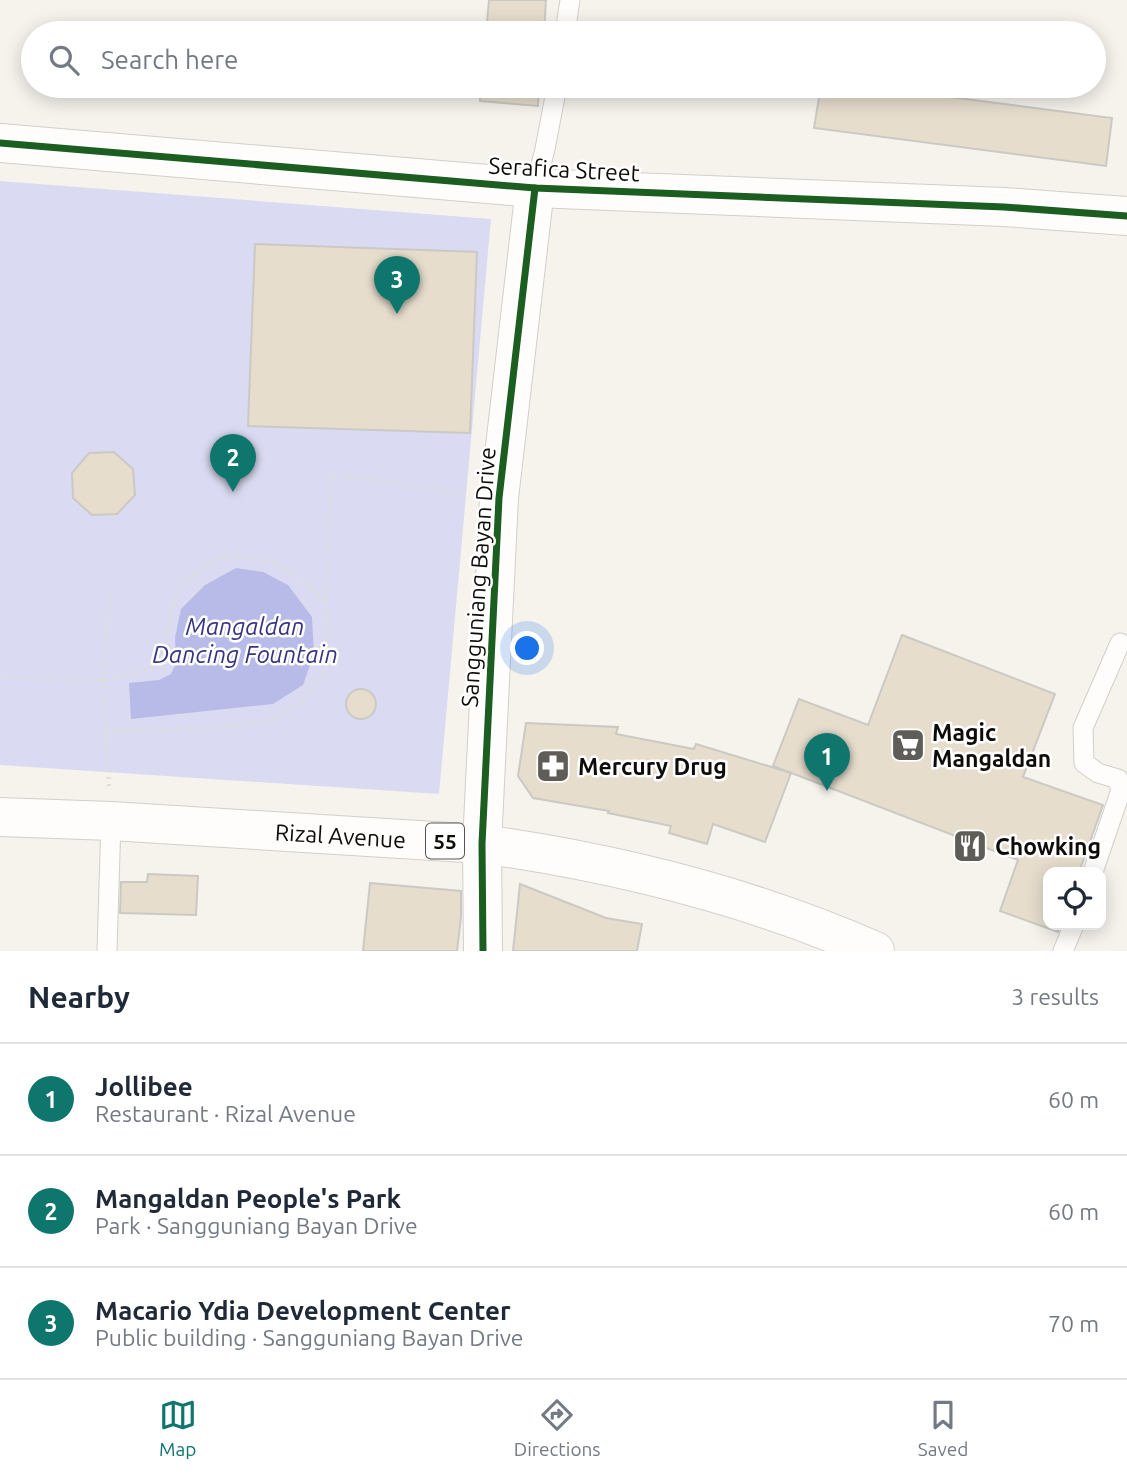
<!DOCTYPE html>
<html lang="en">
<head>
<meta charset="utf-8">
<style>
  :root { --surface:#fff; --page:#f2f2f3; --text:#1f2937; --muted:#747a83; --line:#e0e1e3; --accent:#0f766e }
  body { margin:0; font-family:Ubuntu,sans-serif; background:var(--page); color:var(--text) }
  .controls { position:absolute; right:21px; bottom:21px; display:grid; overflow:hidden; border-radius:14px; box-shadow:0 4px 18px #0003 }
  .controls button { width:63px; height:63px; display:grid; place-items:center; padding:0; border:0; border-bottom:2px solid var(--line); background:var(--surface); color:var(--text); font:35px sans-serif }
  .you { position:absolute; left:528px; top:649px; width:24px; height:24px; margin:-18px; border:5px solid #fff; border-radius:50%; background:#1a73e8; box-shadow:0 0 0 10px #1a73e833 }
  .badge { display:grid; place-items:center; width:46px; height:46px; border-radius:50%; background:var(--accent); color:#fff; font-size:23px; font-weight:700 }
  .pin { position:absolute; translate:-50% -58px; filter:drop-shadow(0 2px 4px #0008) }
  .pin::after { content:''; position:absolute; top:37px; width:24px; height:21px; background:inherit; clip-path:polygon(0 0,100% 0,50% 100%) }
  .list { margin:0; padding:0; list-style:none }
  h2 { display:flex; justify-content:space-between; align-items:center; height:91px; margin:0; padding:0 28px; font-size:30px }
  h2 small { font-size:23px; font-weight:400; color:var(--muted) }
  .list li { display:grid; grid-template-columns:46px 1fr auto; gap:21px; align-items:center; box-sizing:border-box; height:112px; padding:0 28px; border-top:2px solid var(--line) }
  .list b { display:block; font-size:26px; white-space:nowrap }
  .list p { margin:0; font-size:23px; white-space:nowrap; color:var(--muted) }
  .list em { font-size:23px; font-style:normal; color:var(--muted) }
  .icon { flex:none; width:38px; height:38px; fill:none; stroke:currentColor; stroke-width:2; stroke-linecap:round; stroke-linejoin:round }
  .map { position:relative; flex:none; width:1127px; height:951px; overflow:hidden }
  .search { position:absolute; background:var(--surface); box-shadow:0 4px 18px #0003; left:21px; right:21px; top:21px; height:77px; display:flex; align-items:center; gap:18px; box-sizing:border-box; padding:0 24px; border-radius:38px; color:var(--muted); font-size:26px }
  .sheet { height:427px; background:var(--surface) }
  nav { display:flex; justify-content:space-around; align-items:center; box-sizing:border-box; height:98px; border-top:2px solid var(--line); background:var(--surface); font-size:19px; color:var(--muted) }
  nav a { display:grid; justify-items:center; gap:4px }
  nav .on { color:var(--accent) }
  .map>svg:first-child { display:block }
  .green { fill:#dadbf2 }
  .water { fill:#b8bbe8 }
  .building { fill:#e6ddcd; stroke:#cbc9c4; stroke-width:2 }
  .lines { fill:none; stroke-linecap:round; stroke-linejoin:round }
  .service-casing { stroke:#d2cfca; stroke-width:21 }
  .minor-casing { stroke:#d2cfca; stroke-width:40 }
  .trunk-casing { stroke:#d2cfca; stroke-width:40 }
  .path { stroke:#dededc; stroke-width:4.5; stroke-dasharray:2 5; stroke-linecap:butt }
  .service { stroke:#fefdfc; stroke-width:19 }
  .minor { stroke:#fefdfc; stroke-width:38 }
  .trunk { stroke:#fefdfc; stroke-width:38 }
  .cycleway-casing { stroke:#fff; stroke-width:11 }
  .cycleway { stroke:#1b5e20; stroke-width:7 }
  .labels { text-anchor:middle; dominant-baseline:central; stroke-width:5; stroke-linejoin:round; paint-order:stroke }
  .shield { fill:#fff; stroke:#565552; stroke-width:2 }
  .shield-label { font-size:21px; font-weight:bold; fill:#0e0c08 }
  .street-label { font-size:23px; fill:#0e0c08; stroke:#fff }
  .poi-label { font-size:23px; font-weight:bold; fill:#0e0c08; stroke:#fff; text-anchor:start }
  .water-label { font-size:24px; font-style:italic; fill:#383583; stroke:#fff }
</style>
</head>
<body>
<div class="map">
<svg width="1127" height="951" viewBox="0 0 1127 951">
  <rect width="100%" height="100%" fill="#f6f3ed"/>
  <!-- green -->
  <polygon class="green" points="0,181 491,219 439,794 0,765"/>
  <!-- water -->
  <polygon class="water" points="236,568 263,572 288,585 312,617 314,654 303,685 273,704 131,719 129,683 159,680 171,674 176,663 175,637 181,609 205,585"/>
  <!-- building -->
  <g class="building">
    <polygon points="489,0 546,0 544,33 486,33"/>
    <polygon points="481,86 539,86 538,106 480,101"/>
    <polygon points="821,86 865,86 1112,118 1106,166 814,128"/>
    <polygon points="255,244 477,252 470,433 248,426"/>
    <polygon points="114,452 133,469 135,495 117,514 92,515 73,498 72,473 89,453"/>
    <polygon points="902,635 1055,694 1023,777 1103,805 1079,872 1048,872 1048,925 1060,925 1058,932 1000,911 1018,860 773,766 799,699 868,725"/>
    <circle cx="361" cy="704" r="15"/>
    <polygon points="526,723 618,727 616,734 694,749 696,744 791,773 765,842 713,824 707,844 669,833 671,826 608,813 609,811 533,798 518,776"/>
    <polygon points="148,874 198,876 196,915 120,913 121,882 147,882"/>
    <polygon points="370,883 461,891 461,917 457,951 363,951"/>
    <polygon points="520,884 606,918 642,924 637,951 513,951"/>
  </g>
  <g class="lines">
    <!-- service casing -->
    <g class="service-casing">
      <g id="service">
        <polyline points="565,33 570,0"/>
        <polyline points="535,188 545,149 557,86"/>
        <polyline points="1093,872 1121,790 1118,779 1098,773 1084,763 1083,728 1120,643"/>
        <polyline points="107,951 111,821"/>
        <polyline points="1063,951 1074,925"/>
      </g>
    </g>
    <!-- minor casing -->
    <g class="minor-casing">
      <g id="minor">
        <polyline points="0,143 535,188 1004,207 1127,216"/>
        <polyline points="483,951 482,844 499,498 535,188"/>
      </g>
    </g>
    <!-- trunk casing -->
    <g class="trunk-casing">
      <g id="trunk">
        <path id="s1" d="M 0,817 L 111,821 L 482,844 C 617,863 750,896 875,951"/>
      </g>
    </g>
    <!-- path -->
    <g class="path">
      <polyline points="0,676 103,680 145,671 157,661 168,630 176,594 188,578 221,556 251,557 272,564 296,574 326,602"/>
      <polyline points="106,731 212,729 277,719 304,700 324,673 328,643 326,602 331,474 461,493"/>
      <polyline points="109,786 103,680 110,595"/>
    </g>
    <!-- service -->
    <use href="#service" class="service"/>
    <!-- minor -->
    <use href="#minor" class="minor"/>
    <!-- trunk -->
    <use href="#trunk" class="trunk"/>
    <!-- cycleway casing -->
    <g class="cycleway-casing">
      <g id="cycleway">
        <polyline points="0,143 535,188 1004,207 1127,216"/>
        <polyline points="483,951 482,844 499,498 535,188"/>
      </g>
    </g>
    <!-- cycleway -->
    <use href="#cycleway" class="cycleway"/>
  </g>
  <!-- icons -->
  <defs>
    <g id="supermarket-square" transform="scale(1.75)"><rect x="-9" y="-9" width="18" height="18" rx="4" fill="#5f5d58" stroke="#fff"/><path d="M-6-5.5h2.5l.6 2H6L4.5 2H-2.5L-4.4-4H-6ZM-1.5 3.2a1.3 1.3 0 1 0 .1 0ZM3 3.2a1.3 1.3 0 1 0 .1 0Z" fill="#fff"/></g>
    <g id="pharmacy-square" transform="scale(1.75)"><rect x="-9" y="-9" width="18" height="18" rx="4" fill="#5f5d58" stroke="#fff"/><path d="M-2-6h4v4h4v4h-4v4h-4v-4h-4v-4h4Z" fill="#fff"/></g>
    <g id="restaurant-square" transform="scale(1.75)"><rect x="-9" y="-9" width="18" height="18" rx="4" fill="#5f5d58" stroke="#fff"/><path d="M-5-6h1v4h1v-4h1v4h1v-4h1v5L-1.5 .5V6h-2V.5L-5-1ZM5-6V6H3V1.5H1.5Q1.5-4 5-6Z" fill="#fff"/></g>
  </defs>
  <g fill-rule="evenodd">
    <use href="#supermarket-square" x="908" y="745"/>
    <use href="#pharmacy-square" x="553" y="766"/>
    <use href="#restaurant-square" x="970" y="846"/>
  </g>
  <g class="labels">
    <!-- shield labels -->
    <rect class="shield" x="426" y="823.5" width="38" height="35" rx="5"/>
    <g class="shield-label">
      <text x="445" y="841">55</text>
    </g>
    <!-- street labels -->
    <g class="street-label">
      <text transform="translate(564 169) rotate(3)">Serafica Street</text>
      <text transform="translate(478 577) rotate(-86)">Sangguniang Bayan Drive</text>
      <text stroke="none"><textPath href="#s1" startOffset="341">Rizal Avenue</textPath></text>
    </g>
    <!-- poi labels -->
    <g class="poi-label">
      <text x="932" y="732">Magic<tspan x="932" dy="26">Mangaldan</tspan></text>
      <text x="578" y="766">Mercury Drug</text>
      <text x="995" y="846">Chowking</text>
    </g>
    <!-- water labels -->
    <g class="water-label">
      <text x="245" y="626">Mangaldan<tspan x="245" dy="28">Dancing Fountain</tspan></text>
    </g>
  </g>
</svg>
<div class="controls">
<button><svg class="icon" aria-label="locate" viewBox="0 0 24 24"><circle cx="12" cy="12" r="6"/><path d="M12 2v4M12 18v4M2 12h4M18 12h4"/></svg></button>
</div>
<div class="you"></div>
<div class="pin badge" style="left:827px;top:791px">1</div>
<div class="pin badge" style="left:233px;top:492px">2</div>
<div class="pin badge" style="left:397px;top:314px">3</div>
<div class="search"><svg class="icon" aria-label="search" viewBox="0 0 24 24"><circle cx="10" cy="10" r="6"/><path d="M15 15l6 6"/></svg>Search here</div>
</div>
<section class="sheet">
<h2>Nearby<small>3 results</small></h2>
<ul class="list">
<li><span class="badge">1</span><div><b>Jollibee</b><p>Restaurant · Rizal Avenue</p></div><em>60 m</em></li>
<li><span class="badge">2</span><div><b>Mangaldan People's Park</b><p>Park · Sangguniang Bayan Drive</p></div><em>60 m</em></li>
<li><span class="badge">3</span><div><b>Macario Ydia Development Center</b><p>Public building · Sangguniang Bayan Drive</p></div><em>70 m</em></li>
</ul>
</section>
<nav>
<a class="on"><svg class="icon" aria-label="map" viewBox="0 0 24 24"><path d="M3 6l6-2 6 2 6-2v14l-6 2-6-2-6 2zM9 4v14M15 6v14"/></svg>Map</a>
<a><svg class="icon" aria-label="directions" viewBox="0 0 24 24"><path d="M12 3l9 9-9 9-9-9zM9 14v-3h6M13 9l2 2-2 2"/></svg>Directions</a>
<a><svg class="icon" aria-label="saved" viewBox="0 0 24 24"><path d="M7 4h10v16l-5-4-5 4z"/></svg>Saved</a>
</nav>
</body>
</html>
